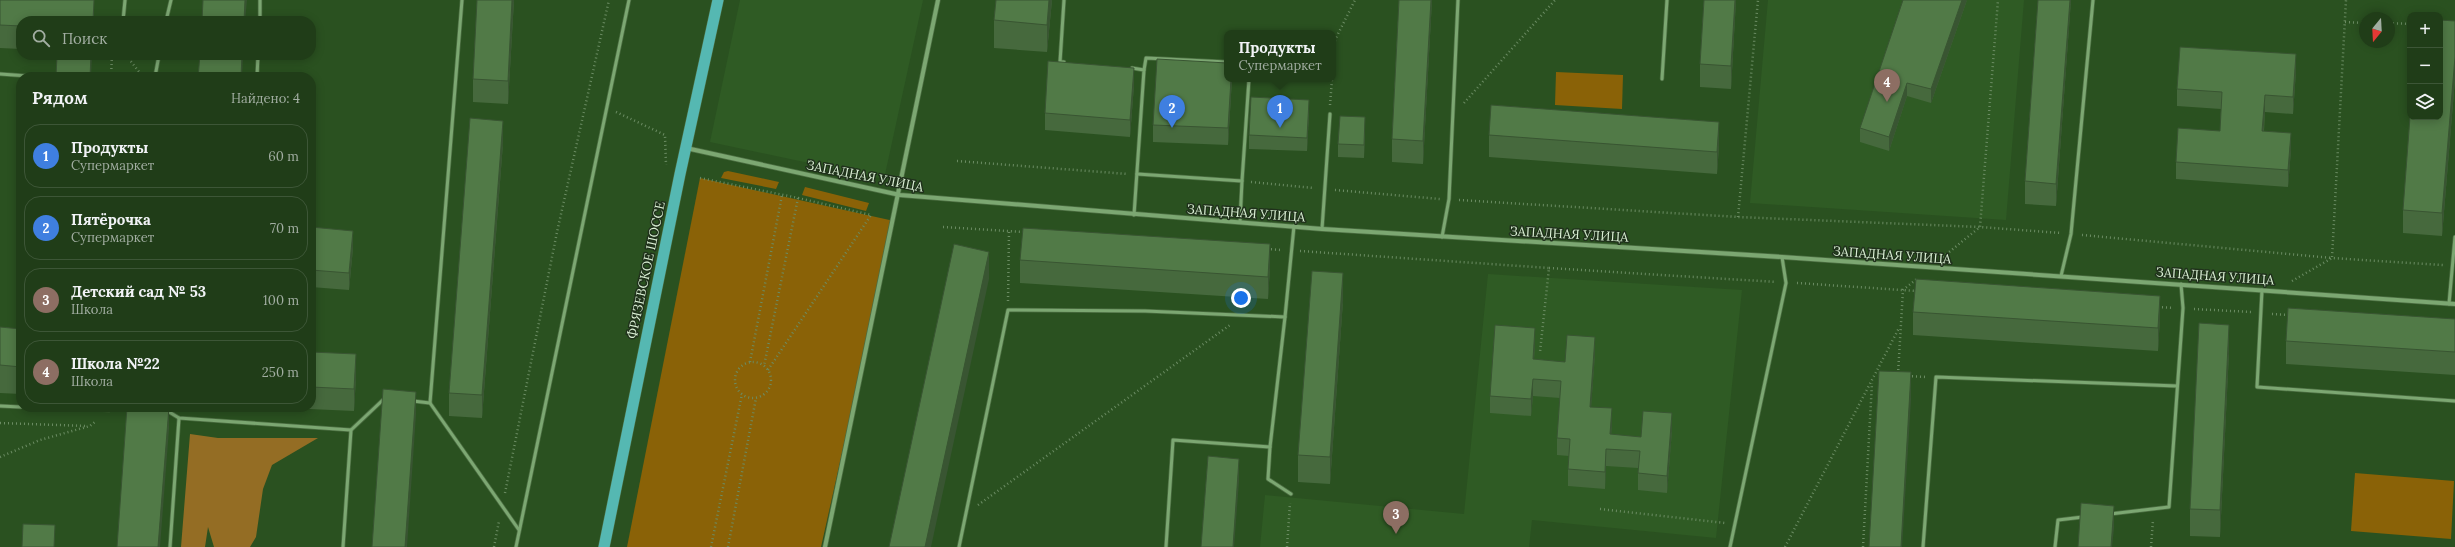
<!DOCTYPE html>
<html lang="ru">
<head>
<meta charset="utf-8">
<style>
  :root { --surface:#203d18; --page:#284421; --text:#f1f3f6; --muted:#a2aea2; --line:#3d5637; --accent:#90b9f0 }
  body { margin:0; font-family:Lora,serif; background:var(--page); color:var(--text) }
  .controls { position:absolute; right:12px; top:12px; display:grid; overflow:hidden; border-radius:8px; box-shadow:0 2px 10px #0003 }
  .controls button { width:36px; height:36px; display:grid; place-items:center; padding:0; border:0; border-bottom:1px solid var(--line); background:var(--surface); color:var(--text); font:20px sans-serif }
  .compass { position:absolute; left:2359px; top:12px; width:36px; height:36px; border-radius:50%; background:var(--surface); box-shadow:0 2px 10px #0003; rotate:198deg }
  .you { position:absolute; left:1241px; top:298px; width:14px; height:14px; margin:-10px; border:3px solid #fff; border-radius:50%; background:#1a73e8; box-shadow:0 0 0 6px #1a73e833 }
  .badge { display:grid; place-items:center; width:26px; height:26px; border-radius:50%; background:var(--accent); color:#fff; font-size:13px; font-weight:700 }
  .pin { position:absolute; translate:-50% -33px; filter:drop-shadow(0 1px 2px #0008) }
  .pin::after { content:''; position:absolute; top:21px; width:14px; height:12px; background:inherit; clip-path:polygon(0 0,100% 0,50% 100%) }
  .popup { position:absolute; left:1224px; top:30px; width:112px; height:52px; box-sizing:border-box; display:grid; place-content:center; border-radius:8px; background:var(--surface); filter:drop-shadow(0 1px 3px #0005); font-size:13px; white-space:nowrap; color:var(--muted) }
  .popup b { font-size:15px; color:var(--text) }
  .popup::after { content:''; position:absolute; left:50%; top:100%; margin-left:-8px; border:8px solid transparent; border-top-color:var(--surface) }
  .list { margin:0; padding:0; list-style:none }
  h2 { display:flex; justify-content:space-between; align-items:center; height:52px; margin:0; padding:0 16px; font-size:17px }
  h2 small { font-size:13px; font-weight:400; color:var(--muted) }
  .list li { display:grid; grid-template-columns:26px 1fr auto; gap:12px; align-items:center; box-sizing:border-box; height:64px; margin:0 8px 8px; padding:0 8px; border:1px solid var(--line); border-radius:16px }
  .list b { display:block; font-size:15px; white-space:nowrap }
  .list p { margin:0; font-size:13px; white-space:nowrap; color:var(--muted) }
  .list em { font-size:13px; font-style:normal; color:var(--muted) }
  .icon { flex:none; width:22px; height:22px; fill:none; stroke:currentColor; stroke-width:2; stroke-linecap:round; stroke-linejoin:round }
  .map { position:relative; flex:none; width:2455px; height:547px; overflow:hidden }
  .search { position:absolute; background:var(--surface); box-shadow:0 2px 10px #0003; left:16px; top:16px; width:300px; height:44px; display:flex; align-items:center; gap:10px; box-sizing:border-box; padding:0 14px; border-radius:16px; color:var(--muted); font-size:15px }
  .panel { position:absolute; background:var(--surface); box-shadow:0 2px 10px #0003; left:16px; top:72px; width:300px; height:340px; border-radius:16px }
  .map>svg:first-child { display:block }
  .built { fill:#2f5b24 }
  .green { fill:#8a6207 }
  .forest { fill:#946d24 }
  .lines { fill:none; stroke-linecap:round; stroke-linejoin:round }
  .service-casing { stroke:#4c6e42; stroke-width:4.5 }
  .minor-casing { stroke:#4c6e42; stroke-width:5.5 }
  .trunk-casing { stroke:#4c6e42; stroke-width:12 }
  .path { stroke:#6b8c63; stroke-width:2.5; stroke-dasharray:1 3; stroke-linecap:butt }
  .service { stroke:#7ca772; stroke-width:3 }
  .minor { stroke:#7ca772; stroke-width:4 }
  .trunk { stroke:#55b8b2; stroke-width:11 }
  .wall { fill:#46693d }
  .shaded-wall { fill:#395532 }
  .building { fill:#517a47; stroke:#395532 }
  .labels { text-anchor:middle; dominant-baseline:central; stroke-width:3; stroke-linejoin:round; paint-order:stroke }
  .street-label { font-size:13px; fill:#daf0d4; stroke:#20311c }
</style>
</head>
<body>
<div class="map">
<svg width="2455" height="547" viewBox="0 0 2455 547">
  <rect width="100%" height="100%" fill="#2a5120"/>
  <!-- built -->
  <g class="built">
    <polygon points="740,0 923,0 884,179 710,142"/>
    <polygon points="1768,0 2024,0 2006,220 1750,203"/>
    <polygon points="1488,274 1742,290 1716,538 1532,520 1529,547 1260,547 1265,495 1464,514"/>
  </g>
  <!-- green -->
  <g class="green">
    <polygon points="1556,72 1623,75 1622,109 1555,105"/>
    <polygon points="728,171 779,182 776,189 721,178 724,172"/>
    <polygon points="700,178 894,221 821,547 627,547"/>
    <polygon points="805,187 869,203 866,211 802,195"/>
    <polygon points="2355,473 2454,481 2451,539 2351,531"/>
  </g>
  <!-- forest -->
  <polygon class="forest" points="190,434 218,438 318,438 272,465 263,489 256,537 250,547 214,547 208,527 205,547 181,547"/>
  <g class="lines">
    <!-- service casing -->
    <g class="service-casing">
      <g id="service">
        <polyline points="1064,0 1060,62 1064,62"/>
        <polyline points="123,21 125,0"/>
        <polyline points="166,21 171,0"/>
        <polyline points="260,21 260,0"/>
        <polyline points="1132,68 1144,70 1134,215"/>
        <polyline points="1144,70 1146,58 1227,62"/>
        <polyline points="0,74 42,77"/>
        <polyline points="155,77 159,55"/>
        <polyline points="257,77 258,55"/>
        <polyline points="1662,79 1667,0"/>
        <polyline points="1137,174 1242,181 1240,222"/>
        <polyline points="1242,181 1249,79"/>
        <polyline points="1322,229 1330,114"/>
        <polyline points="1442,237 1449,199 1458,0"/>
        <polyline points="2061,276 2071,234 2093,0"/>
        <polyline points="2262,290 2257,387 2455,401"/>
        <polyline points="2449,304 2455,237"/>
        <polyline points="413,401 430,403 519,530"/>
        <polyline points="430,403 462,0"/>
        <polyline points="0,406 21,407"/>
        <polyline points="31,407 109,410 114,407"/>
        <polyline points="161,407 179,418 351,430"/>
        <polyline points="1270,447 1268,479 1291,494"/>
        <polyline points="2110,514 2169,507 2183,308 2181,284"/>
        <polyline points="170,547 179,418"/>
        <polyline points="343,547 351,430 385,398"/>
        <polyline points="516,547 629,0"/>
        <polyline points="959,547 1008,310 1145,311 1285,317 1294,226"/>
        <polyline points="1166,547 1173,440 1270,447 1285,317"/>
        <polyline points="1730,547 1786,283 1782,257"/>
        <polyline points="1923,547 1936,377 2177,386"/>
        <polyline points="2055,547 2058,520 2083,517"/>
      </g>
    </g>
    <!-- minor casing -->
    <g class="minor-casing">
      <g id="minor">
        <polyline points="686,148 900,195 1322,229 1782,257 2455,304"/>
        <polyline points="825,547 938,0"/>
      </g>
    </g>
    <!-- trunk casing -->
    <g class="trunk-casing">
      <polyline id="trunk" points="604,547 680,174 718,0"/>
    </g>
    <!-- path -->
    <g class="path">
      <polyline points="2345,22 2365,23"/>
      <polyline points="2389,23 2410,24"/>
      <polyline points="126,55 143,77"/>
      <polyline points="1333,65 1335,40 1355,0"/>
      <polyline points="111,77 112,55"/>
      <polyline points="1464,103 1555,0"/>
      <polyline points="1330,105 1332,79"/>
      <polyline points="616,112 665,135 666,165"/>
      <polyline points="957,161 1128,174"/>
      <polyline points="700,178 798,198 764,366"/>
      <polyline points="1251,182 1314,188"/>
      <polyline points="1335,190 1440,199"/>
      <polyline points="1459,200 1738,217 1980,227 2061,233"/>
      <polyline points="1738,217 1758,0"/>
      <polyline points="943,227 1024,232"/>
      <polyline points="2082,235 2332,258 2346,0"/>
      <polyline points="1267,249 1281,250"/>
      <polyline points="1300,251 1549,268 1540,352"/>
      <polyline points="1943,257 1980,227 1998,0"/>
      <polyline points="1549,268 1776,282"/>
      <polyline points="2292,281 2332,258 2443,265"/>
      <polyline points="1797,283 1917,291"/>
      <polyline points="1008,301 1009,231"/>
      <polyline points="2158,307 2173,308"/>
      <polyline points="2194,309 2251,312"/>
      <polyline points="2272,314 2290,315"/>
      <polyline points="750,362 782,195"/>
      <circle cx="753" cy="380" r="18"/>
      <polyline points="768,370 871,215 798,198"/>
      <polyline points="1898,374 1903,290 1918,278"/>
      <polyline points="1908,376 1927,377"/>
      <polyline points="0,423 87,426"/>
      <polyline points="0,457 40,440 90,426 96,421"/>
      <polyline points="505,493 557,232 609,0"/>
      <polyline points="978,505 1230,325"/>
      <polyline points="1600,509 1725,523"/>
      <polyline points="494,547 499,521"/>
      <polyline points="711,547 742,394"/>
      <polyline points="728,547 756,398"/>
      <polyline points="1287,547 1290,503"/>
      <polyline points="1785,547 1899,328"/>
      <polyline points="1863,547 1872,383"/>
      <polyline points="2151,547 2153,520"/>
    </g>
    <!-- service -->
    <use href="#service" class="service"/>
    <!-- minor -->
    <use href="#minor" class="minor"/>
    <!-- trunk -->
    <use href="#trunk" class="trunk"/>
  </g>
  <!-- wall -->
  <g class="wall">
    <polygon points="0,0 94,0 94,21 21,21 21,49 0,48"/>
    <polygon points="514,0 508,104 473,102 473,79"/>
    <polygon points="996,0 1052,0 1047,52 994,48 994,20"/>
    <polygon points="1399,0 1432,0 1423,164 1392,162 1392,139"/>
    <polygon points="1704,0 1736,0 1731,89 1700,87 1700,64"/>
    <polygon points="1967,0 1931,103 1907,96 1889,151 1860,142 1860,128"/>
    <polygon points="2038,0 2071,0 2056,206 2025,204 2025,181"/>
    <polygon points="2455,21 2455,79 2442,236 2403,233 2403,210"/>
    <polygon points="2296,71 2293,114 2265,112 2264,131 2291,150 2288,187 2176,179 2176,162 2220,131 2221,109 2177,106 2177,89"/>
    <polygon points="1232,79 1228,145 1153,142 1153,125"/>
    <polygon points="1134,85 1130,137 1045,130 1045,113"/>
    <polygon points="1309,113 1307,151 1249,149 1249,135"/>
    <polygon points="1365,131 1364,158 1338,157 1338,144"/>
    <polygon points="1489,135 1719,145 1717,174 1489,157"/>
    <polygon points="503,143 482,418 449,416 449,393"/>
    <polygon points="311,227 353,248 349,290 311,287"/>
    <polygon points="1020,260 1270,267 1268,299 1020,283"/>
    <polygon points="1343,301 1330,484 1298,482 1298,455"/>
    <polygon points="1913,312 2160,318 2158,351 1913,335"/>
    <polygon points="2455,319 2455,375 2286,364 2286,341"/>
    <polygon points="0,327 21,329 21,394 0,393"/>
    <polygon points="1535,345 1534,359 1565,362 1595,354 1591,407 1612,425 1611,435 1641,437 1672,430 1667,493 1638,490 1638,468 1606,466 1605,489 1568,486 1568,469 1569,456 1557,455 1557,438 1560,398 1533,396 1531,416 1490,413 1490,396"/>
    <polygon points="311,352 356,377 354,411 265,407 311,407"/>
    <polygon points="2229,352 2220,537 2190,536 2190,509"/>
  </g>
  <!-- shaded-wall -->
  <g class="shaded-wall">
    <polygon points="94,0 94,21 93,21"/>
    <polygon points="245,0 247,0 245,21 244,21"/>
    <polygon points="512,0 514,0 508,104 508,81"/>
    <polygon points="1049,0 1052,0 1047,52 1047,25"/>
    <polygon points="1431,0 1432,0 1423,164 1423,141"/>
    <polygon points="1735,0 1736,0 1731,89 1731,66"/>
    <polygon points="1962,0 1967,0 1931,103 1931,89"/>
    <polygon points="2070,0 2071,0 2056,206 2056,184"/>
    <polygon points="2296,54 2296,71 2293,114 2293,97"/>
    <polygon points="91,55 92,55 91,77 90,77"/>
    <polygon points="242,55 243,55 242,77 241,77"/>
    <polygon points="2455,57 2455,79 2442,236 2442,213"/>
    <polygon points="1134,68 1134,85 1130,137 1130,120"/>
    <polygon points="1231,79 1232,79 1228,145 1228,128"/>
    <polygon points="1907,83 1907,96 1889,151 1889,137"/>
    <polygon points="2265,95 2265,112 2262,148 2262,131"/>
    <polygon points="1309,100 1309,113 1307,151 1307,138"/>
    <polygon points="1365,117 1365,131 1364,158 1364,145"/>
    <polygon points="503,121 503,143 482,418 482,395"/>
    <polygon points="1719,122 1719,145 1717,174 1717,152"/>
    <polygon points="2291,133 2291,150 2288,187 2288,170"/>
    <polygon points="353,231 353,248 349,290 349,273"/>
    <polygon points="1270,244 1270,267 1268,299 1268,277"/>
    <polygon points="989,252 989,279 931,547 925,547"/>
    <polygon points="1343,273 1343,301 1330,484 1330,457"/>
    <polygon points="2160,296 2160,318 2158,351 2158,328"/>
    <polygon points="2229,325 2229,352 2220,537 2220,510"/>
    <polygon points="1535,328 1535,345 1533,376 1533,359"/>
    <polygon points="1595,337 1595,354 1590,424 1590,407"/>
    <polygon points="356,354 356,377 354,411 354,389"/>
    <polygon points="1911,372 1911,400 1902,547 1901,547"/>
    <polygon points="1533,379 1533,396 1531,416 1531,399"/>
    <polygon points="416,392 416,414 407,547 405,547"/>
    <polygon points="169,407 169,429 160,547 158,547"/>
    <polygon points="1612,408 1612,425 1610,452 1610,434"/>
    <polygon points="1672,413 1672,430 1667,493 1667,476"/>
    <polygon points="1606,449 1606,466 1605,489 1605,472"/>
    <polygon points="1239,459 1239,481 1234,547 1233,547"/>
    <polygon points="2114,506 2114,528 2112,547 2111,547"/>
  </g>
  <!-- building -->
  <g class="building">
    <polygon points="0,0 94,0 93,21 21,21 21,26 0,25"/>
    <polygon points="203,0 245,0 244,21 202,21"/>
    <polygon points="477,0 512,0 508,81 473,79"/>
    <polygon points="996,0 1049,0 1047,25 994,20"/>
    <polygon points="1399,0 1431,0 1423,141 1392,139"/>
    <polygon points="1704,0 1735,0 1731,66 1700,64"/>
    <polygon points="1903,0 1962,0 1931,89 1907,83 1889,137 1860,128"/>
    <polygon points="2038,0 2070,0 2056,184 2025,181"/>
    <polygon points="2440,20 2455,21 2455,57 2442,213 2403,210 2410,117 2440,117"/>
    <polygon points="2180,47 2296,54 2293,97 2265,95 2262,131 2291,133 2288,170 2176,162 2178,128 2220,131 2222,92 2177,89"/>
    <polygon points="57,55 91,55 90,77 56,77"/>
    <polygon points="200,55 242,55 241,77 198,77"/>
    <polygon points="1157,59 1227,63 1227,79 1231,79 1228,128 1153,125"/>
    <polygon points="1048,61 1134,68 1130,120 1045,113"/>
    <polygon points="1251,97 1309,100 1307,138 1249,135"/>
    <polygon points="1491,105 1719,122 1717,152 1489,135"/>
    <polygon points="1340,116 1365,117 1364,145 1338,144"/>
    <polygon points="470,118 503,121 482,395 449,393"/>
    <polygon points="311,227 353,231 349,273 311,270"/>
    <polygon points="1023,228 1270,244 1268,277 1020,260"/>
    <polygon points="954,244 989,252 925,547 889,547"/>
    <polygon points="1312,271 1343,273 1330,457 1298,455"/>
    <polygon points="1916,279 2160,296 2158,328 1913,312"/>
    <polygon points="2288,308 2455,319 2455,352 2286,341"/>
    <polygon points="2199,323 2229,325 2220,510 2190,509"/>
    <polygon points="1495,325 1535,328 1533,359 1565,362 1567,335 1595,337 1590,407 1612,408 1610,434 1641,437 1643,411 1672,413 1667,476 1638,473 1640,451 1606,449 1605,472 1568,469 1570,439 1557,438 1561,381 1533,379 1531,399 1490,396"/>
    <polygon points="0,327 21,329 21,367 0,365"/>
    <polygon points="311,352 356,354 354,389 311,387"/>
    <polygon points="1879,371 1911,372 1901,547 1869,547"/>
    <polygon points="383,389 416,392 405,547 372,547"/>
    <polygon points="127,407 169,407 158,547 117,547"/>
    <polygon points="1208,456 1239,459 1233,547 1201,547"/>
    <polygon points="2081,503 2114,506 2111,547 2078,547"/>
    <polygon points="23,524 55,525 54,547 22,547"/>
  </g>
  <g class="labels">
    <!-- street labels -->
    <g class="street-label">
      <text transform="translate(865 176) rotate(11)">ЗАПАДНАЯ УЛИЦА</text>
      <text transform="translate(1246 213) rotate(4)">ЗАПАДНАЯ УЛИЦА</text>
      <text transform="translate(1569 234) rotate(3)">ЗАПАДНАЯ УЛИЦА</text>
      <text transform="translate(1892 255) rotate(4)">ЗАПАДНАЯ УЛИЦА</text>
      <text transform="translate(646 270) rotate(-78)">ФРЯЗЕВСКОЕ ШОССЕ</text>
      <text transform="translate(2215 276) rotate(4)">ЗАПАДНАЯ УЛИЦА</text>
    </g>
  </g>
</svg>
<div class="controls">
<button>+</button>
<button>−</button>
<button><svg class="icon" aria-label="layers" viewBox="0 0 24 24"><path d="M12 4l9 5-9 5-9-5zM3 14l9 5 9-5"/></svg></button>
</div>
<svg class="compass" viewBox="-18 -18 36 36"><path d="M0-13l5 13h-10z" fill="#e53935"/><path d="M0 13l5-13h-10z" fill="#a2aea2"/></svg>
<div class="you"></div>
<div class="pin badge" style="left:1280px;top:128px;background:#3f7fe0">1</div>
<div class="popup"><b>Продукты</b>Супермаркет</div>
<div class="pin badge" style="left:1172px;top:128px;background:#3f7fe0">2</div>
<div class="pin badge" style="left:1396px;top:534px;background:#8d6e63">3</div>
<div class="pin badge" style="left:1887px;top:102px;background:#8d6e63">4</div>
<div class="search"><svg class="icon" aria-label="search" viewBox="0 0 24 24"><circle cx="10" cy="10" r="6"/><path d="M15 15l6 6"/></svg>Поиск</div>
<section class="panel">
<h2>Рядом<small>Найдено: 4</small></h2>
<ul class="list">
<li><span class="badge" style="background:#3f7fe0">1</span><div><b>Продукты</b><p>Супермаркет</p></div><em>60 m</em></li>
<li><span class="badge" style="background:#3f7fe0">2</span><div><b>Пятёрочка</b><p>Супермаркет</p></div><em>70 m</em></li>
<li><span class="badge" style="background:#8d6e63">3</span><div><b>Детский сад № 53</b><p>Школа</p></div><em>100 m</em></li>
<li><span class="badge" style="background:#8d6e63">4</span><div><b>Школа №22</b><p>Школа</p></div><em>250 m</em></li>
</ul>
</section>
</div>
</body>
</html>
